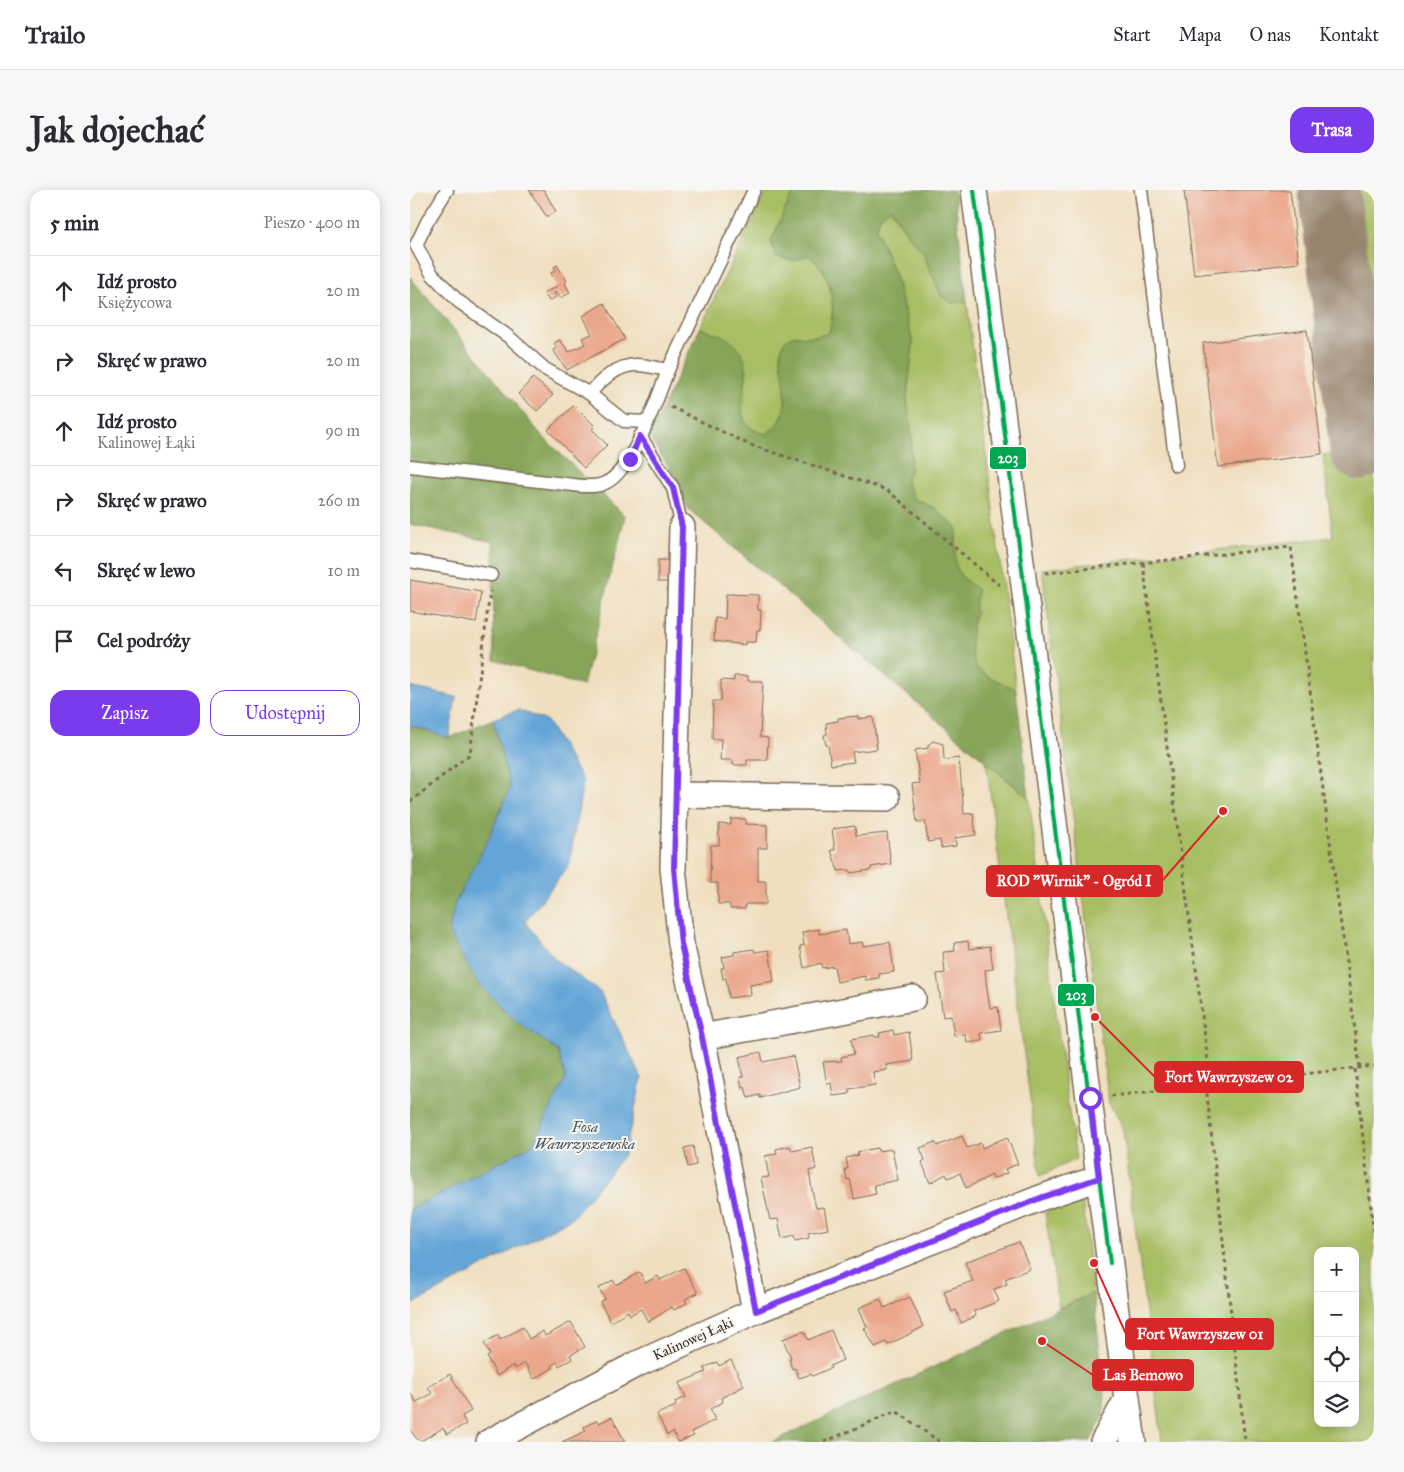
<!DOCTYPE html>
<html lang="pl">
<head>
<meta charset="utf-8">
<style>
  :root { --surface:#fff; --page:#f7f7f7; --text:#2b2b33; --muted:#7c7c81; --line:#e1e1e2; --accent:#7c3aed }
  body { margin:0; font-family:"IM FELL Great Primer",serif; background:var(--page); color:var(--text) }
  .controls { position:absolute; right:15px; bottom:15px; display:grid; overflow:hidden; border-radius:10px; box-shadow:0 2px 12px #0003 }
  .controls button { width:45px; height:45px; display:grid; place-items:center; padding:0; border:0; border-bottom:1px solid var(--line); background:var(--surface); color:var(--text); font:25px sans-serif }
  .stop { position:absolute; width:15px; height:15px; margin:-11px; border:4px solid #7c3aed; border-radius:50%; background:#fff }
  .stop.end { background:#7c3aed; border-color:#fff; box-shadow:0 1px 5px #0008 }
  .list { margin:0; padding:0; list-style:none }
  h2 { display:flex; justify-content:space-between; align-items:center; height:65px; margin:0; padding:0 20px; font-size:21px }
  h2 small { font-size:16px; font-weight:400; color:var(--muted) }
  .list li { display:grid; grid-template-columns:32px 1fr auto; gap:15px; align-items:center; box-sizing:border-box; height:70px; padding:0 20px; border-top:1px solid var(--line) }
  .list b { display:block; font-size:19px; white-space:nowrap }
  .list p { margin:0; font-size:16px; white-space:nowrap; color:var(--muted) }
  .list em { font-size:16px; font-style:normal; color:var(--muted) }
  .actions { display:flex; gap:10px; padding:15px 20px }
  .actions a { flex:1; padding:11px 0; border:1px solid var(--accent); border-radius:15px; text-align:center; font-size:18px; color:var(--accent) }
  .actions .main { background:var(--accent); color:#fff }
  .icon { flex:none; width:28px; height:28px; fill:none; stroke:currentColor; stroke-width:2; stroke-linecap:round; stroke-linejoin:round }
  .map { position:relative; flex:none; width:964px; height:1252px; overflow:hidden; border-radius:15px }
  header { display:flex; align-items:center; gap:30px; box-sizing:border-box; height:70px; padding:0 25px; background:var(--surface); border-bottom:1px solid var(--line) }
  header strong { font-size:24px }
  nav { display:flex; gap:28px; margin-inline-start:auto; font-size:18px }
  .intro { display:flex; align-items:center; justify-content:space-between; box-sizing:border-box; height:120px; padding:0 30px }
  h1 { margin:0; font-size:35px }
  .button { padding:12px 22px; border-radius:15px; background:var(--accent); color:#fff; font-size:18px; font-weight:700 }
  main { display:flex; gap:30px; padding:0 30px }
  aside { flex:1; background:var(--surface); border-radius:15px; box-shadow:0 2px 12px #0003 }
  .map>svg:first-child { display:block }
  .green { fill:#a8be63; stroke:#727440; fill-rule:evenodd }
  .forest { fill:#86a559; stroke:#60683c }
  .water { fill:#64a5d7; stroke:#50687a }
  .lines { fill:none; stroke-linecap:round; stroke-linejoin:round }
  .taxiway { stroke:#96846e; stroke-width:61 }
  .building { fill:#eba78b }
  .service-casing { stroke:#7a6956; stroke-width:15 }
  .minor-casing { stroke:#7a6956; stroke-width:28 }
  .path { stroke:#7a6956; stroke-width:3; stroke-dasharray:4 4; stroke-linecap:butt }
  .service { stroke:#fff; stroke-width:12 }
  .minor { stroke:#fff; stroke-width:25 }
  .bus-1-casing { stroke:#f6f6f2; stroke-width:8 }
  .bus-1 { stroke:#00a651; stroke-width:4 }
  .route { stroke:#7c3aed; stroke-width:6 }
  .labels { text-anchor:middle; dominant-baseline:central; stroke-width:4; stroke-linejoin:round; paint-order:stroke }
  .street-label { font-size:14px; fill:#3b2a1e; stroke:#f6f6f2 }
  .water-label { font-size:15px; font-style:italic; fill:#49555f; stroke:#f6f6f2 }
  .leader { fill:none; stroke:#d62828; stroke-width:2 }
  .callout-dot { fill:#d62828; stroke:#f6f6f2; stroke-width:2 }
  .callout { fill:#d62828; stroke:#d62828; stroke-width:2 }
  .callout-label { font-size:15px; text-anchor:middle; font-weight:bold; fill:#fff }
  .line-badge { stroke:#f6f6f2; stroke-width:2 }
  .badge-label { font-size:14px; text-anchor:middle; font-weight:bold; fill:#fff }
</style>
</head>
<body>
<header>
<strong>Trailo</strong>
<nav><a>Start</a><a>Mapa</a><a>O nas</a><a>Kontakt</a></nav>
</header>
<div class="intro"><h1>Jak dojechać</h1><a class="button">Trasa</a></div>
<main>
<aside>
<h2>5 min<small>Pieszo · 400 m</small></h2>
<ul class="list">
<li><svg class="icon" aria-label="ahead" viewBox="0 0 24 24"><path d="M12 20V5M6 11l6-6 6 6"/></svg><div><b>Idź prosto</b><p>Księżycowa</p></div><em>20 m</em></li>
<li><svg class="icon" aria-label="right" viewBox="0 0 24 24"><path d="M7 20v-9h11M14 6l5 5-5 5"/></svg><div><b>Skręć w prawo</b></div><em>20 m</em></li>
<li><svg class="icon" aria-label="ahead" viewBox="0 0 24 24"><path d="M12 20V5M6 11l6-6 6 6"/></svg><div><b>Idź prosto</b><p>Kalinowej Łąki</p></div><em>90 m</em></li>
<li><svg class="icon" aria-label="right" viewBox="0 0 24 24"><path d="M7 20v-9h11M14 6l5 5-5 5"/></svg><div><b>Skręć w prawo</b></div><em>260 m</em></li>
<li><svg class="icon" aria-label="left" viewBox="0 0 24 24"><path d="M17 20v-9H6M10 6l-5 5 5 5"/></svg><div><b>Skręć w lewo</b></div><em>10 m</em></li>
<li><svg class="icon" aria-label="arrive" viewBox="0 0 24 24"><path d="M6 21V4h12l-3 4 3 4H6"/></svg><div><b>Cel podróży</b></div></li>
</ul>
<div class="actions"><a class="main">Zapisz</a><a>Udostępnij</a></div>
</aside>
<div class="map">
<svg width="964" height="1252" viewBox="0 0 964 1252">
  <rect width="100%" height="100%" fill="#f6f6f2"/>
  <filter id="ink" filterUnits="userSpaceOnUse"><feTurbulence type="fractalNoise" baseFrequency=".02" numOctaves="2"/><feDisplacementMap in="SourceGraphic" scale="10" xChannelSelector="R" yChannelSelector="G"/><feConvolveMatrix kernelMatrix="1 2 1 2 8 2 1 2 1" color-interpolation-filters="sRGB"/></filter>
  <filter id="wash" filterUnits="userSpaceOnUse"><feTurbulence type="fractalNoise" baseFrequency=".0096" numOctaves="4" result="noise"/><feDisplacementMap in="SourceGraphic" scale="20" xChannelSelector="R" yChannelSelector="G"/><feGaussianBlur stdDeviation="1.12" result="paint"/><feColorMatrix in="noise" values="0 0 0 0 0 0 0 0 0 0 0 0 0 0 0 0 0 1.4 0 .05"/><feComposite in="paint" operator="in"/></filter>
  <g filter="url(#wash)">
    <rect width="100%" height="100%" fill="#f0dfbf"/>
    <!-- green -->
    <g class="green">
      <path d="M 357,0 L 387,0 L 379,10 L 361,52 L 383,71 L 398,65 C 402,70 409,74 412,79 C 423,96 425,126 418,144 L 398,147 L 384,146 L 370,162 C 374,190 385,227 356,244 C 320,236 334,207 337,179 L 290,138 Z"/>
      <polygon points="949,0 964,0 964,116"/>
      <path d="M 480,18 L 500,48 L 513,62 L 531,106 L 542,113 L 557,112 L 606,500 C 595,493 577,488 568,479 C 555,466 561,437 566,422 L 544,375 L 547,338 L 524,318 L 503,308 L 496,290 L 500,281 L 502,248 L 497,209 L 503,153 L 484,83 L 466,39 L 470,27 Z"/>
      <path d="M 964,258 L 964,1252 L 752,1252 L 713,939 L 699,913 L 632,379 L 923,347 L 913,265 ZM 908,1061 L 945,1061 L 945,1233 L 908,1233 Z"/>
      <polygon points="576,572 619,608 656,902 666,969 630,986"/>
      <polygon points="672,1008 683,1103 649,1118 635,1023"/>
    </g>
    <!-- forest -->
    <g class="forest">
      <path d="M 387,0 L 544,0 L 557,112 L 542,113 L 531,106 L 513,62 L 500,48 L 481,18 L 470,27 L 466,39 L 484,83 L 503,153 L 497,209 L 502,248 L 500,281 L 496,290 L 503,308 L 524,318 L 547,338 C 545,369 539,381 567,399 C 566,418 554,464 568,479 C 577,488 595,493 606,500 L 619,608 L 277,318 L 270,294 L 239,247 L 290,138 C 300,142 313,144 322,152 C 360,183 303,232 356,244 C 400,220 350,155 383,146 C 388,145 394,147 398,147 C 405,147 411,145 418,144 C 426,127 423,95 412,79 C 409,74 402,70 398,65 L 383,71 L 367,68 L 361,52 L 379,10 Z"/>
      <polygon points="0,87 133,247 215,326 173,496 84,470 83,352 0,334"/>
      <polygon points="83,529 100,598 75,656 103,829 148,861 156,889 122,955 0,1020 0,535 39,548"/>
      <polygon points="683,1103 695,1205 693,1227 680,1252 362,1252"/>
    </g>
    <!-- water -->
    <g class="water">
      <polygon points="0,497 46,507 39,548 0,535"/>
      <polygon points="108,520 137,531 173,591 159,675 115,732 145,769 190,802 232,888 214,965 162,1028 0,1116 0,1020 122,955 156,889 148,861 103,829 66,790 39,743 44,715 75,656 100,598 83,529"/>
    </g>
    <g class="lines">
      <!-- taxiway -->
      <polyline class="taxiway" points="919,0 950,260"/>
    </g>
    <g id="blocks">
      <!-- building -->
      <g class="building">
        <polygon points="119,0 134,0 146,22 137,27"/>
        <polygon points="774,0 880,0 889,73 784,85"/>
        <polygon points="147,75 157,91 155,93 160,103 150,108 147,102 144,103 146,107 139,111 134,103 148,96 141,83 146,80 144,77"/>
        <polygon points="194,113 215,149 157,180 143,160 147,158 144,153 150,150 159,162 175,154 172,148 182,144 173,126"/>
        <polygon points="897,140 912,264 808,277 793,153"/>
        <polygon points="123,188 143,205 127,221 108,204"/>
        <polygon points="164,215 185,236 182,239 197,255 174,278 138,240"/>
        <rect x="248" y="370" width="15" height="22"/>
        <polygon points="0,390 71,402 66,433 0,421"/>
        <polygon points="316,404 348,405 348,420 351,420 350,440 347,440 346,452 335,452 335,455 304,451 305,428 315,429"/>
        <polygon points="324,486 338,486 338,491 353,491 350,547 358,548 357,570 337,570 337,575 323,575 323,570 310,570 311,549 302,549 303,511 311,511 311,490 324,491"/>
        <polygon points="448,526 448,529 463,527 467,559 442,562 444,572 421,575 418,555 416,555 414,545 417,544 416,533 428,531 428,528"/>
        <polygon points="523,551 533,554 534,570 549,568 554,624 563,623 566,645 545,648 546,656 531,658 530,650 518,652 515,631 507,632 502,594 510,593 505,560 518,558 518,555"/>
        <polygon points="321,629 336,629 336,634 357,635 357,658 348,658 348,691 356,691 356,714 335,714 335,719 320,719 320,714 308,714 308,693 300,693 301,655 309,655 309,634 321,635"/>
        <polygon points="445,636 446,646 477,643 481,674 461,677 461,680 440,683 440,680 428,681 421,660 425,660 422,639"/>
        <polygon points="409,739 409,744 436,740 438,754 452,752 453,756 480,752 484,782 469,784 469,788 455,790 455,786 427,792 424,776 412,778 411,773 394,778 390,756 394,755 392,742"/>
        <polygon points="558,751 559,759 580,756 583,779 575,780 577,799 580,818 588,817 591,840 571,843 572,851 557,853 556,845 544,846 541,826 533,827 527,784 535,783 533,762 545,761 544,753"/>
        <polygon points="344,759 345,762 359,760 364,791 340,795 341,805 319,808 316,788 313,789 311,778 314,778 312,767 324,765 324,762"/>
        <polygon points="483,840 484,845 499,842 503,871 476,875 477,880 463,882 465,895 439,899 439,904 423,906 421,893 417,894 413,872 432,871 431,867 444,864 441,849 464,845 465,847 470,847 469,843"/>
        <polygon points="351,862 353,872 383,866 390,897 350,908 350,905 338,908 335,897 332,898 330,887 333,887 329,867"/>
        <polygon points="552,946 557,958 571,953 572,958 597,947 608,974 595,979 597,983 583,989 582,985 556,998 550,983 538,988 536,984 520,993 512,972 515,970 510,958 525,952 527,956"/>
        <polygon points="283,956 286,975 278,977 274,958"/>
        <polygon points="380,956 382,961 402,957 406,979 399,981 402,1000 406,1018 414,1017 418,1039 398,1043 399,1048 385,1051 384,1046 372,1049 368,1029 360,1030 351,988 359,987 355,966 367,964 366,959"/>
        <polygon points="467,958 468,961 482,959 488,990 464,995 466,1004 444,1009 440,989 437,990 435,979 438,979 436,968 448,965 447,962"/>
        <polygon points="609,1052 620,1079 595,1089 597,1094 584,1099 589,1111 564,1121 566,1126 551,1133 546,1120 542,1122 534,1101 563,1091 555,1072"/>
        <polygon points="274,1078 288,1103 275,1109 277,1113 264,1120 262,1117 238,1132 231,1119 220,1125 218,1121 201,1132 190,1112 195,1109 189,1098 203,1090 206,1095 230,1082 235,1093 248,1086 250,1090"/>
        <polygon points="500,1107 513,1137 478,1155 476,1152 465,1157 454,1138 457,1137 449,1118 470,1109 474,1118"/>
        <polygon points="161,1132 175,1157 160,1165 162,1169 149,1176 147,1172 142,1175 143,1178 124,1189 115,1173 105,1179 103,1175 87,1186 77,1167 80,1165 74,1153 88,1145 90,1150 113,1137 119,1149 133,1141 135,1146"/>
        <polygon points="421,1140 433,1170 420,1176 421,1178 402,1186 401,1184 389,1188 385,1178 382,1179 379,1169 381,1168 373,1149 394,1141 398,1150"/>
        <polygon points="321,1170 334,1196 311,1208 313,1212 300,1219 305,1230 281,1242 284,1246 268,1252 263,1242 257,1245 247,1224 266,1216 265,1212 276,1207 269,1193 296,1182 294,1178 307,1172 309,1176"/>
        <polygon points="40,1184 61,1221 52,1226 56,1234 37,1244 33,1238 9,1252 0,1240 0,1202 6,1212 22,1204 18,1197"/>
        <polygon points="202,1227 215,1252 152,1252 176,1241 174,1237 187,1230 189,1233"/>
      </g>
    </g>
  </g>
  <g filter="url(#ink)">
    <use href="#blocks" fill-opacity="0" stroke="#7a6956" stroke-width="1"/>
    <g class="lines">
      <!-- service casing -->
      <g class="service-casing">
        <g id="service">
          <polyline points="37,0 17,32 6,55 22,84 48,111 99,147 135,179 180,204"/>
          <polyline points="731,0 766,275"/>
          <path d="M 237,232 L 214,231 L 180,204 C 189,191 208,175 226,175 C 236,175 247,178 258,180"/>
          <polyline points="230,246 263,298 272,337"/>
          <path d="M 0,276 L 172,296 C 180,296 188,297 195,293 C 222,282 248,207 258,180 L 344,0"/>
          <polyline points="0,371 81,385"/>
        </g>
      </g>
      <!-- minor casing -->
      <g class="minor-casing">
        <g id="minor">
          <polyline points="564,0 717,1209 693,1252"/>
          <polyline points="272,337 263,678 271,754 292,847 345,1121"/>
          <polyline points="266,605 477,608"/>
          <polyline points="292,847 503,808"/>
          <polyline points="717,1209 723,1252"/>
          <polyline points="79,1252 225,1175 345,1121 633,1007 689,988"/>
        </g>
      </g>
      <!-- path -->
      <g class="path">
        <polyline points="261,217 338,254 477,300 589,395"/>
        <polyline points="733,373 801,894"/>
        <polyline points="635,383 881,357 950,878"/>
        <polyline points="0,612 60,564 80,401"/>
        <polyline points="945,879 964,1043"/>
        <polyline points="796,895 835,1252"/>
        <polyline points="701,906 964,876"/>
        <polyline points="414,1252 486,1221 530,1252"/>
      </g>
      <!-- service -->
      <use href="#service" class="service"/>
      <!-- minor -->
      <use href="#minor" class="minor"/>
      <!-- bus-1 casing -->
      <g class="bus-1-casing">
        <polyline id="bus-1" points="564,0 700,1073"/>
      </g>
      <!-- bus-1 -->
      <use href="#bus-1" class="bus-1"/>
    </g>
  </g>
  <g class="lines" filter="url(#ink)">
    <!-- route -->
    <polyline class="route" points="220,269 230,246 263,298 272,337 264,678 271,754 292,847 346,1121 633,1007 689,988 680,908"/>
  </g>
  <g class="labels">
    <!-- street labels -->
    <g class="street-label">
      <text transform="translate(283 1149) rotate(-24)">Kalinowej Łąki</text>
    </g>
    <!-- water labels -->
    <g class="water-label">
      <text x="175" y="937">Fosa<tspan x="175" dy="17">Wawrzyszewska</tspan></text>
    </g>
  </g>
  <!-- callouts -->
  <path class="leader" d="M813 621L752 691M685 827L745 887M684 1073L716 1144M632 1151L683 1185"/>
  <g class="callout-dot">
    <circle cx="813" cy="621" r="5"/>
    <circle cx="685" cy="827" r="5"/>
    <circle cx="684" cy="1073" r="5"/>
    <circle cx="632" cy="1151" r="5"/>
  </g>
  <g class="callout">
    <rect x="577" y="676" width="175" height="30" rx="5"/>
    <rect x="745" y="872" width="148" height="30" rx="5"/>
    <rect x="716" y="1129" width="147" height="30" rx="5"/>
    <rect x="683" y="1170" width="100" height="30" rx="5"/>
  </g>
  <g class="callout-label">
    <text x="664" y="696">ROD "Wirnik" - Ogród I</text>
    <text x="819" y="892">Fort Wawrzyszew 02</text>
    <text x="790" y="1149">Fort Wawrzyszew 01</text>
    <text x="733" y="1190">Las Bemowo</text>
  </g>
  <g class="line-badge">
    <rect x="579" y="256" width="38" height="24" rx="5" fill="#00a651"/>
    <rect x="647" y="793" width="38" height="24" rx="5" fill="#00a651"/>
  </g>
  <g class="badge-label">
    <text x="598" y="273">203</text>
    <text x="666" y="810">203</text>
  </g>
</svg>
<div class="controls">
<button>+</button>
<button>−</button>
<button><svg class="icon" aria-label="locate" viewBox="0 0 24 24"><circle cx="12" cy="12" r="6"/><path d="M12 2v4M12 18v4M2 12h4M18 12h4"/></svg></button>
<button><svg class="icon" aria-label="layers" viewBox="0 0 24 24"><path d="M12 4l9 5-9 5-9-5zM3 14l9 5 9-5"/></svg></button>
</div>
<div class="stop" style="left:680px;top:908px"></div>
<div class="stop end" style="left:220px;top:269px"></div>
</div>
</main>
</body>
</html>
